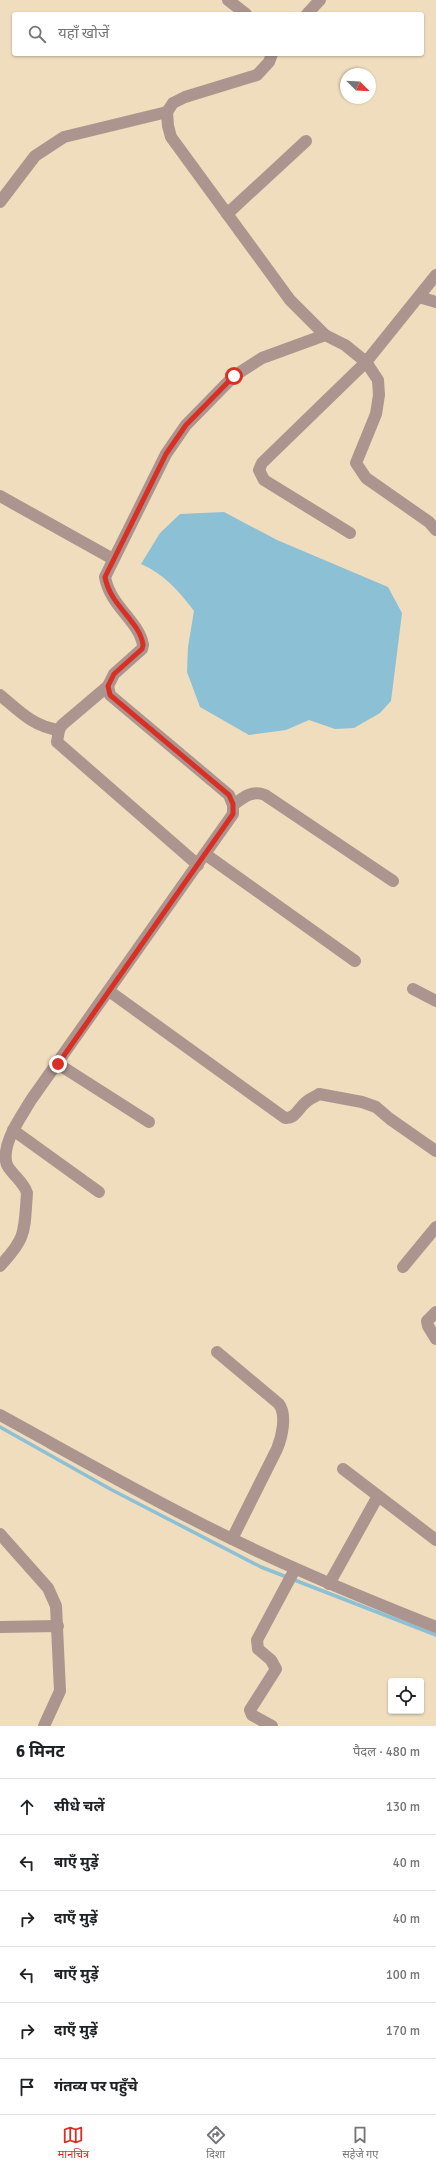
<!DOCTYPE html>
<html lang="hi">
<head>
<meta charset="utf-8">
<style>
  :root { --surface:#fff; --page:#f2f2f2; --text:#202124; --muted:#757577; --line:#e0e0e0; --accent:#d93025 }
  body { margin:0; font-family:Signika,"Noto Sans Devanagari",sans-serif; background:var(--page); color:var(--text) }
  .controls { position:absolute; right:12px; bottom:12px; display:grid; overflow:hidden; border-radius:4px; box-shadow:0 1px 3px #0004 }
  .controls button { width:36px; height:36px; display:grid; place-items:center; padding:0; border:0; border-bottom:1px solid var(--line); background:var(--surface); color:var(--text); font:20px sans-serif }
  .compass { position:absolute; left:340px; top:68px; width:36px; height:36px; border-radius:50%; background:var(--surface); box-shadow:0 1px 3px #0004; rotate:114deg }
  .stop { position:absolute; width:12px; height:12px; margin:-9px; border:3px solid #d93025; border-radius:50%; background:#fff }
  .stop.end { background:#d93025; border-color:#fff; box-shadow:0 1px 4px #0008 }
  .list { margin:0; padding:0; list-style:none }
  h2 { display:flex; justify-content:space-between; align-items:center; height:52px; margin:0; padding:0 16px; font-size:17px }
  h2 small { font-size:13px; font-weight:400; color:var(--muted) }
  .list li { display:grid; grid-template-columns:26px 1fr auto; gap:12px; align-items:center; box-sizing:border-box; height:56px; padding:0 16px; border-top:1px solid var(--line) }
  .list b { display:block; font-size:15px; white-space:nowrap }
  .list em { font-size:13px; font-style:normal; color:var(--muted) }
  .icon { flex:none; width:22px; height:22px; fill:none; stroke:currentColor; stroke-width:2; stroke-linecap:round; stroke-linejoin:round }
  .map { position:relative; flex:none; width:436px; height:1726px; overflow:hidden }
  .search { position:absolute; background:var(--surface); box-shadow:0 1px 3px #0004; left:12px; right:12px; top:12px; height:44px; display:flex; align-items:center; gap:10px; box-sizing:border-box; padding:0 14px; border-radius:4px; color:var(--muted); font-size:15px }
  .sheet { height:388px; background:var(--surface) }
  nav { display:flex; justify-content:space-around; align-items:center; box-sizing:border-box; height:56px; border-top:1px solid var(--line); background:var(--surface); font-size:11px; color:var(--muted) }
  nav a { display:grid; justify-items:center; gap:2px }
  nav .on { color:var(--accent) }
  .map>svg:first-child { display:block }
  .water { fill:#8cc0d5 }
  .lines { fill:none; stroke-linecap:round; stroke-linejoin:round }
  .stream { stroke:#8cc0d5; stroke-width:3.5 }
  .minor { stroke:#ab958e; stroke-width:12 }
  .route { stroke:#d93025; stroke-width:5 }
</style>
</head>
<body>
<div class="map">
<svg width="436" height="1726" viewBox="0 0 436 1726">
  <rect width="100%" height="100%" fill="#efddbd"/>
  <!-- water -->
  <path class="water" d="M 224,512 L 277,540 L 388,587 L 402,613 L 391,701 L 380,713 L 354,728 L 335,729 L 309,720 L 286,730 L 249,735 L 200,707 L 187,672 L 188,647 L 194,611 C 179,591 164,574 141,564 L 160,533 L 180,514 Z"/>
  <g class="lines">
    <!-- stream -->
    <polyline class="stream" points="0,1427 112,1490 261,1567 436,1635"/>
    <!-- minor -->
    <g class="minor">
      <polyline points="228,0 246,14"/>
      <polyline points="307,14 320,0"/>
      <polyline points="272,54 269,62 257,75 185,97 173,103 167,112 168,126 171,137 290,300 325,335 345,345 366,362 378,380 379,395 376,414 356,463 366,478 429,522 436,530"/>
      <polyline points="0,202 35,156 64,137 167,112"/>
      <polyline points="227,214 306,141"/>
      <polyline points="419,297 436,302"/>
      <polyline points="0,496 113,559"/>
      <polyline points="350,533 264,480 259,470 262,463 366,362 436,275"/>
      <polyline points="108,686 62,725 59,730 57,742 198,865"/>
      <path d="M 0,695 C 19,711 34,727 59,730"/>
      <path d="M 233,805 C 244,797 252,790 265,795 L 393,881"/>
      <polyline points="205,854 355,961"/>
      <polyline points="413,989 436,1001"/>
      <path d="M 109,991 L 285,1118 C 296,1118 298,1109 305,1103 C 309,1099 315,1097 319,1094 L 362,1102 L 376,1107 L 390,1119 L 436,1151"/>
      <polyline points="58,1064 149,1122"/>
      <polyline points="13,1130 99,1192"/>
      <path d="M 0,1266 C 27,1237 24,1232 27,1193 C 24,1182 13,1176 7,1165 C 0,1145 21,1117 31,1100 L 233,814 L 233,805 L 229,795 L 110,695 L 108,686 L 114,674 L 142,649 L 143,645 C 139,621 110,606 105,577 L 166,454 L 186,425 L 234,376 L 262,358 L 325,335"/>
      <polyline points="403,1267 436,1227"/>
      <polyline points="436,1312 427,1321 428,1326 436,1339"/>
      <path d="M 217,1352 L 279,1404 C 287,1415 282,1437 277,1449 L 232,1539"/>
      <path d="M 0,1415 C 64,1450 127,1486 192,1519 C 271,1560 353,1594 436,1627"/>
      <polyline points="343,1469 436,1540"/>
      <polyline points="0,1534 48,1588 56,1606 60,1691 44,1726"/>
      <polyline points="329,1584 378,1496"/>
      <polyline points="0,1627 58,1626"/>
      <polyline points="272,1726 252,1715 250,1710 276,1669 271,1660 258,1649 257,1640 295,1569"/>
    </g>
  </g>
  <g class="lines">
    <!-- route -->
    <path class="route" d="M 58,1064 L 233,814 L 233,804 L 229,795 L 110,695 L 108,686 L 114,674 L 142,649 L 143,645 C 140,621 110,606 105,577 L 166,454 L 186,425 L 234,376"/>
  </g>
</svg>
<div class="controls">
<button><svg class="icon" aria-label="locate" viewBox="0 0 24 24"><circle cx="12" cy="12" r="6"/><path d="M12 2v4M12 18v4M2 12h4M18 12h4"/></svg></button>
</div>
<svg class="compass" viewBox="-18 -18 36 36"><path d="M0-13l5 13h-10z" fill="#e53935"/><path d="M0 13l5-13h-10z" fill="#757577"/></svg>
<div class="stop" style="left:234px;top:376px"></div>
<div class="stop end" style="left:58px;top:1064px"></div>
<div class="search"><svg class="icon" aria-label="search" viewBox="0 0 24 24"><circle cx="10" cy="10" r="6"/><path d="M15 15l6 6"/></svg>यहाँ खोजें</div>
</div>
<section class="sheet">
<h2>6 मिनट<small>पैदल · 480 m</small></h2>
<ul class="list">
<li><svg class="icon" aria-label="ahead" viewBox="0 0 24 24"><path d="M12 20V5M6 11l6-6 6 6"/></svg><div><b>सीधे चलें</b></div><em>130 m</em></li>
<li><svg class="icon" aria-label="left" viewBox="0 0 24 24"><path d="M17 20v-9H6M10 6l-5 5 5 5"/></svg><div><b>बाएँ मुड़ें</b></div><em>40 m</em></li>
<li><svg class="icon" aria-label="right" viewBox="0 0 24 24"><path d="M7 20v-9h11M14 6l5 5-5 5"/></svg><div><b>दाएँ मुड़ें</b></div><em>40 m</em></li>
<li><svg class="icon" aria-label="left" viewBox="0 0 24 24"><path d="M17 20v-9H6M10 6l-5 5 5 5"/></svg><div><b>बाएँ मुड़ें</b></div><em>100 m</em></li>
<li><svg class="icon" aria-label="right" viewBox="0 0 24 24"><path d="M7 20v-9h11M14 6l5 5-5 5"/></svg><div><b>दाएँ मुड़ें</b></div><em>170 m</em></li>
<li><svg class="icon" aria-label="arrive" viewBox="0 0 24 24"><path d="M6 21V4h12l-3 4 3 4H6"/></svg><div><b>गंतव्य पर पहुँचे</b></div></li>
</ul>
</section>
<nav>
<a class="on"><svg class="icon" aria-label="map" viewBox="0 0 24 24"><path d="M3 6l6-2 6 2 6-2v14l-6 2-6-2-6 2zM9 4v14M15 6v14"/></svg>मानचित्र</a>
<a><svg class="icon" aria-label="directions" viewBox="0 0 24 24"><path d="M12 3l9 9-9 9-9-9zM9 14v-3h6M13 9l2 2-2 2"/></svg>दिशा</a>
<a><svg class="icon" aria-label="saved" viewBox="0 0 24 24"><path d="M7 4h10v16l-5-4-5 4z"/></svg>सहेजे गए</a>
</nav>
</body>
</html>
